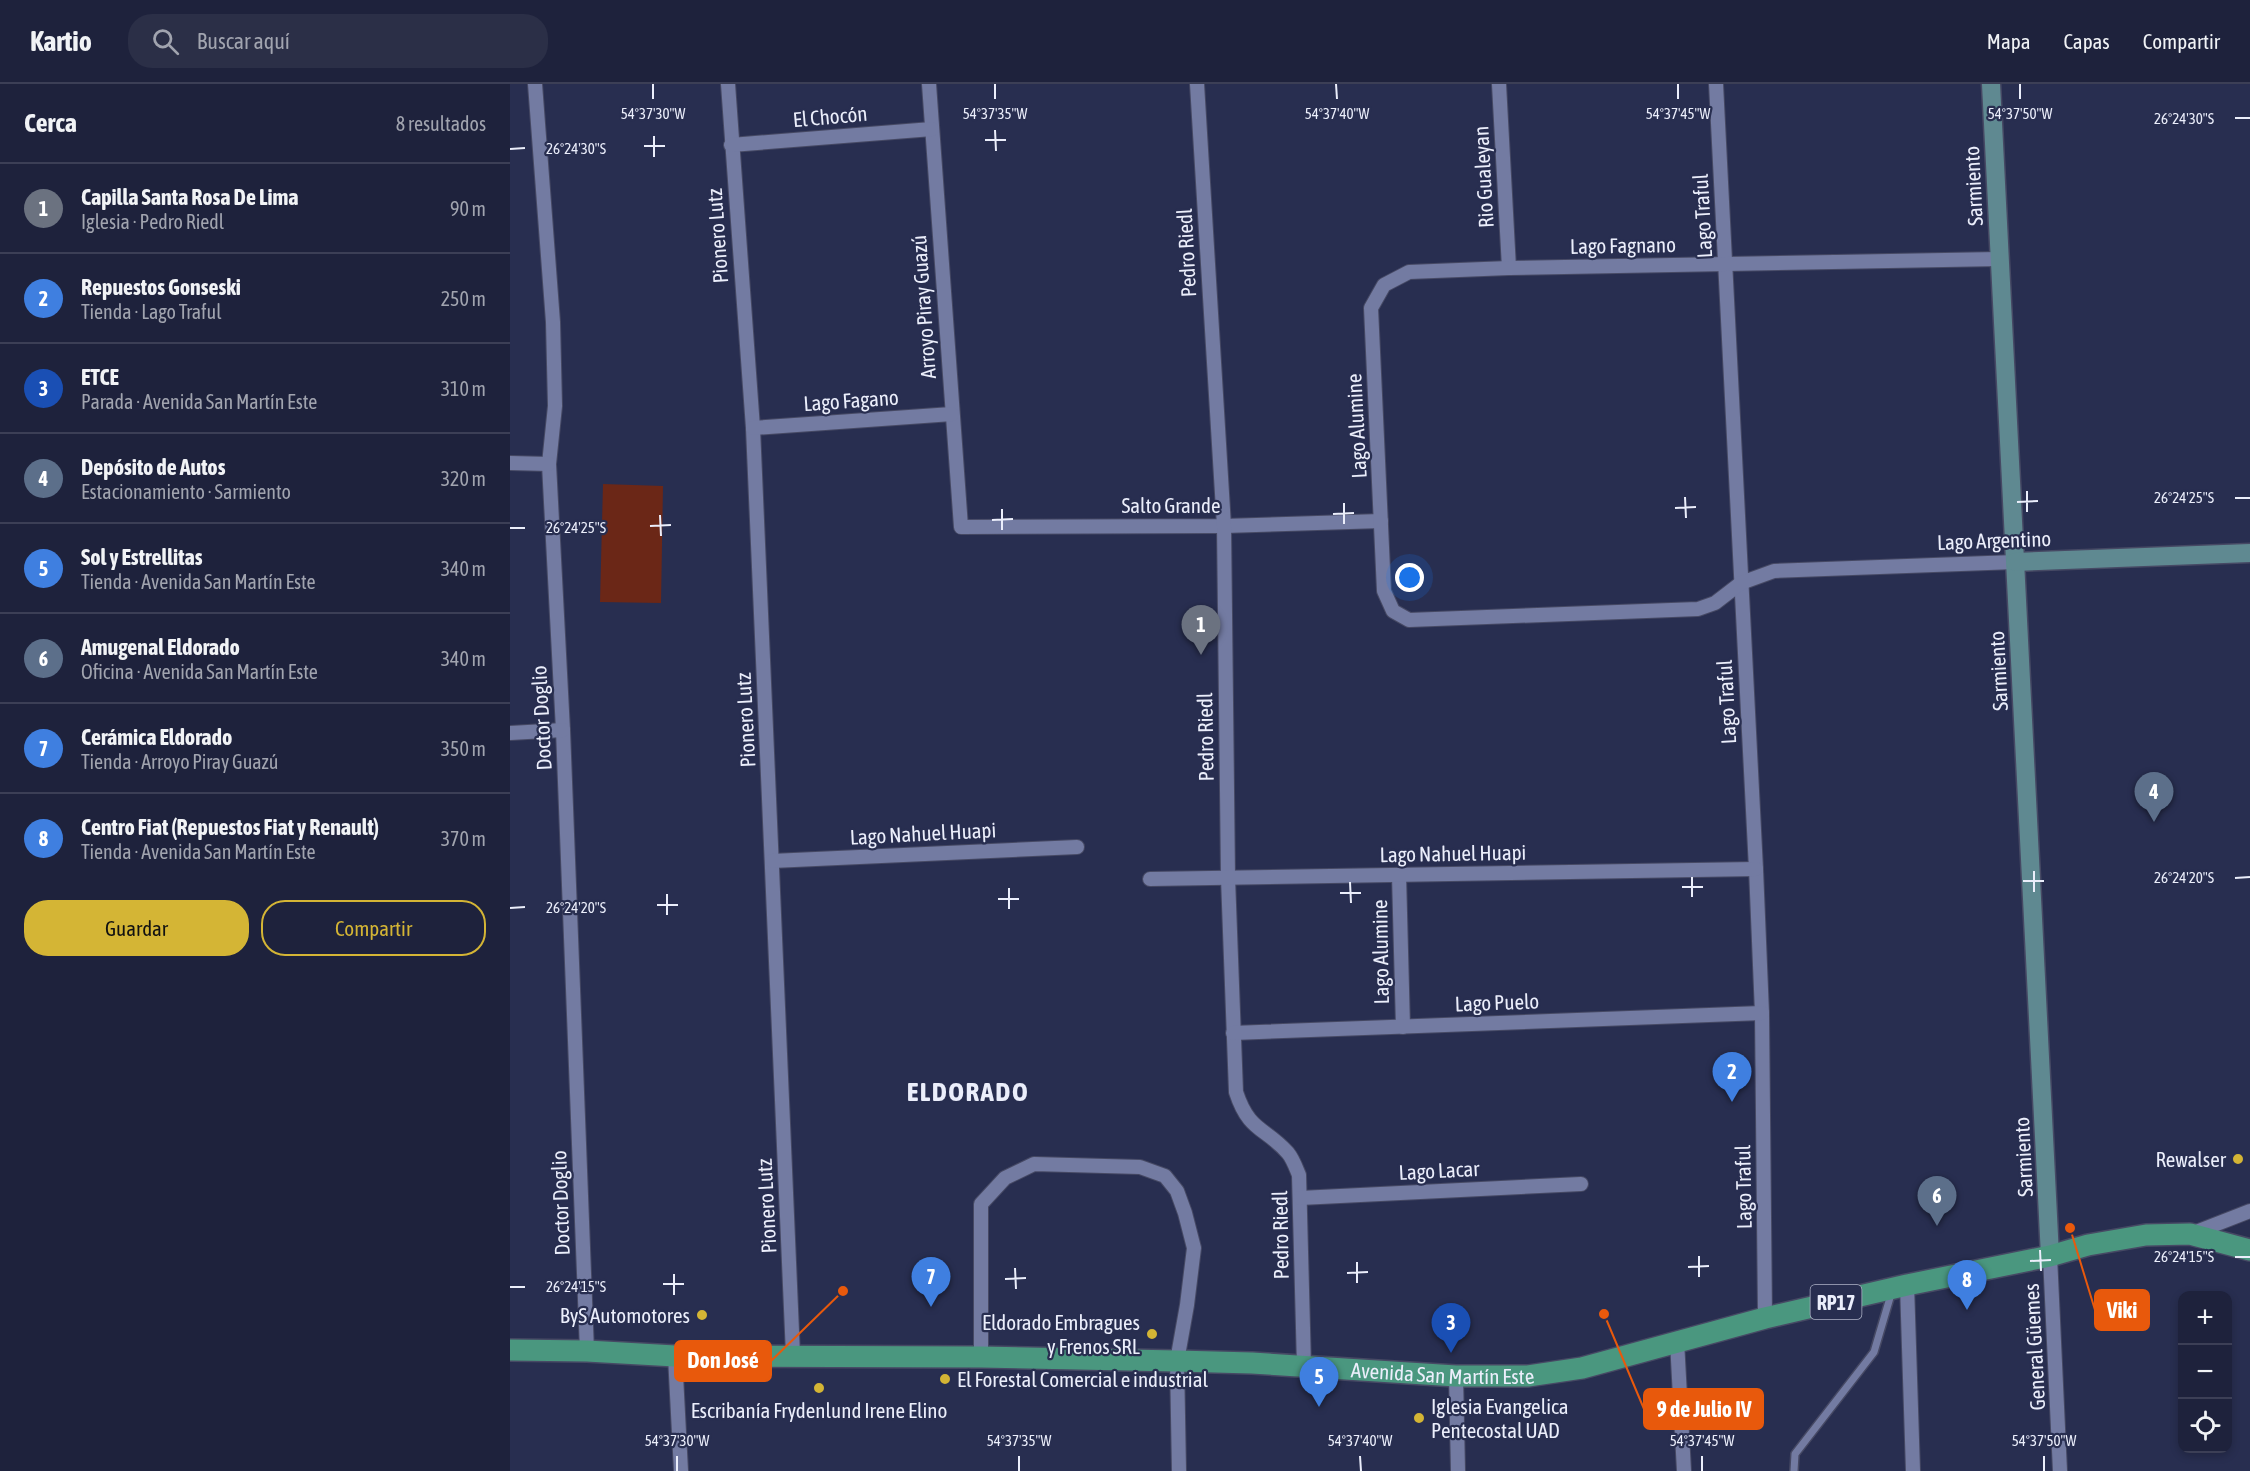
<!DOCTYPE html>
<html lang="es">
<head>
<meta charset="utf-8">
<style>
  :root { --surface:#1e223c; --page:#2b2f47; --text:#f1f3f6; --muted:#a1a4af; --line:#3c3f56; --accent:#d4b535 }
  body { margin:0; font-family:"Asap Condensed",sans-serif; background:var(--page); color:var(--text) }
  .controls { position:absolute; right:18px; bottom:18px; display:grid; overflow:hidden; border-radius:12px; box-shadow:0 3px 9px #0003 }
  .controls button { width:54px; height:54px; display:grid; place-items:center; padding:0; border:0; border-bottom:2px solid var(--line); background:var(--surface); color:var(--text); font:30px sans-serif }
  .you { position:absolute; left:900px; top:494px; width:21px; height:21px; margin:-15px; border:4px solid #fff; border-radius:50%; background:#1a73e8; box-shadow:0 0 0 9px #1a73e833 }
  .badge { display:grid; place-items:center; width:39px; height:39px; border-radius:50%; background:var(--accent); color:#fff; font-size:20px; font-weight:700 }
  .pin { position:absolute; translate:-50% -50px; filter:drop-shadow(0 2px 3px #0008) }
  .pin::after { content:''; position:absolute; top:32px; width:21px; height:18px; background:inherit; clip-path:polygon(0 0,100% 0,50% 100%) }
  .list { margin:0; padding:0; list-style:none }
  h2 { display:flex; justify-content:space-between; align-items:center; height:78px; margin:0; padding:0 24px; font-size:26px }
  h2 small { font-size:20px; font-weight:400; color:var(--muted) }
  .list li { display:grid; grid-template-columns:39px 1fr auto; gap:18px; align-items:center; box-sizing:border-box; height:90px; padding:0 24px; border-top:2px solid var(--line) }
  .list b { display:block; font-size:22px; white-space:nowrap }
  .list p { margin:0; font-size:20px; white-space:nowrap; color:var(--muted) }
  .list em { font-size:20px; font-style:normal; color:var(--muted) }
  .actions { display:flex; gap:12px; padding:18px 24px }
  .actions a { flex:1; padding:14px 0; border:2px solid var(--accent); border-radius:24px; text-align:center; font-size:21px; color:var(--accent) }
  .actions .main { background:var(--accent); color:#111 }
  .icon { flex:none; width:33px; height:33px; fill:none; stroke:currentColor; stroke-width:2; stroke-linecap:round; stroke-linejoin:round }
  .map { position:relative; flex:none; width:1740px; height:1387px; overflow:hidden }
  header { display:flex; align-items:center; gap:36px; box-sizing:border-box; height:84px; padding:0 30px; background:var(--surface); border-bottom:2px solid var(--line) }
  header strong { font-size:28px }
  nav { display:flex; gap:33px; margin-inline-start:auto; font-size:21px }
  .search { width:420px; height:54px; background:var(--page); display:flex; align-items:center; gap:15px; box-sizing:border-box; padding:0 21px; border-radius:24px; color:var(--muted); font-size:22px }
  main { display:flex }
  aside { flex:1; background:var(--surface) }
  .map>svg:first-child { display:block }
  .green { fill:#6b2717 }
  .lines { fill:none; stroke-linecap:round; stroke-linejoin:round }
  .lane-casing { stroke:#464964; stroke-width:10 }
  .street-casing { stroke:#464964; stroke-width:16 }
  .secondary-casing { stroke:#464964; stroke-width:21 }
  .primary-casing { stroke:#464964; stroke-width:24 }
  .lane { stroke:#737ba2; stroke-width:7 }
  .street { stroke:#737ba2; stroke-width:14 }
  .secondary { stroke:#5f8991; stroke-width:18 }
  .primary { stroke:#4a977f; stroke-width:21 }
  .ticks { fill:none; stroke:#ebeefb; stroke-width:2 }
  .poi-dot { fill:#d4b535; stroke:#282e50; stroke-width:2 }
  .labels { text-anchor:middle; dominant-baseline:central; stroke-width:4.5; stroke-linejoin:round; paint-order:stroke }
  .shield { fill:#282e50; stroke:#b0b4c8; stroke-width:1.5 }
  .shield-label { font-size:20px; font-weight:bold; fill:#ebeefb }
  .street-label { font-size:21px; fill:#ebeefb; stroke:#282e50 }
  .poi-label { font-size:21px; fill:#ebeefb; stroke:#282e50; text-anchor:end }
  .district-label { font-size:27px; font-weight:bold; letter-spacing:1.5px; fill:#ebeefb; stroke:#282e50 }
  .ticks-label { font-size:15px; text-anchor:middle; fill:#ebeefb; stroke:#282e50; stroke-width:4.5; stroke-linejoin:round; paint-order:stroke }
  .leader { fill:none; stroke:#e8590c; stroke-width:2 }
  .callout-dot { fill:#e8590c; stroke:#282e50; stroke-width:2 }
  .callout { fill:#e8590c; stroke:#e8590c; stroke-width:2 }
  .callout-label { font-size:22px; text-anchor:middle; font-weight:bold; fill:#fff }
</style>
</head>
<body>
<header>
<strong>Kartio</strong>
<div class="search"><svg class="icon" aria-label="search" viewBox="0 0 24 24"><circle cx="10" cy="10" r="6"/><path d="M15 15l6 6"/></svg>Buscar aquí</div>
<nav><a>Mapa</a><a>Capas</a><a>Compartir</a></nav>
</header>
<main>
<aside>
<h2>Cerca<small>8 resultados</small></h2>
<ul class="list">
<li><span class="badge" style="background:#6b7280">1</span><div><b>Capilla Santa Rosa De Lima</b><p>Iglesia · Pedro Riedl</p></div><em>90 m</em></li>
<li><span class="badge" style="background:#3f7fe0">2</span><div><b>Repuestos Gonseski</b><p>Tienda · Lago Traful</p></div><em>250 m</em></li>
<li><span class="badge" style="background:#1a4fb4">3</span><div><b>ETCE</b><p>Parada · Avenida San Martín Este</p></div><em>310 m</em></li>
<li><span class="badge" style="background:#5c6f8a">4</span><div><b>Depósito de Autos</b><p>Estacionamiento · Sarmiento</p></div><em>320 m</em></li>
<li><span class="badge" style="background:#3f7fe0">5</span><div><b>Sol y Estrellitas</b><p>Tienda · Avenida San Martín Este</p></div><em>340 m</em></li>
<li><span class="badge" style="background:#5c6f8a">6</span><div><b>Amugenal Eldorado</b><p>Oficina · Avenida San Martín Este</p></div><em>340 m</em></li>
<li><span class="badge" style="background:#3f7fe0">7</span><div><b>Cerámica Eldorado</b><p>Tienda · Arroyo Piray Guazú</p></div><em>350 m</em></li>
<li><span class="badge" style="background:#3f7fe0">8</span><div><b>Centro Fiat (Repuestos Fiat y Renault)</b><p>Tienda · Avenida San Martín Este</p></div><em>370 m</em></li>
</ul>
<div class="actions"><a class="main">Guardar</a><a>Compartir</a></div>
</aside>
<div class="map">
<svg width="1740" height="1387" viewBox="0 0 1740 1387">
  <rect width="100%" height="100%" fill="#282e50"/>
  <!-- green -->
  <polygon class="green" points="93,400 153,402 151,519 90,518"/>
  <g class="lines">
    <!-- lane casing -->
    <g class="lane-casing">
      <polyline id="lane" points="1284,1387 1285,1370 1364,1268 1382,1207"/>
    </g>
    <!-- street casing -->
    <g class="street-casing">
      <g id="street">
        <polyline points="25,0 43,238 45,322 39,380 53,646 77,1267"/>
        <polyline points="218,0 243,344 283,1271"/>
        <polyline points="419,0 451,443 714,442 871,437"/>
        <path d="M 687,0 L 714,442 L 718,794 L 726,1008 C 739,1048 755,1043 778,1069 C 783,1075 786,1084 789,1091 L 794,1282"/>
        <polyline points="989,0 999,184"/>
        <polyline points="1206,0 1246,785 1252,929 1255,1234"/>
        <polyline points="221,61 422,45"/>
        <polyline points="1489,175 999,184 899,188 874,201 861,224 874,507 883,527 899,536 1188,525 1205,519 1231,499 1264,487 1505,478"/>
        <polyline points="243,344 442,330"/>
        <polyline points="0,379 39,380"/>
        <polyline points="0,649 53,646"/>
        <polyline points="262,777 567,763"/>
        <polyline points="889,791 893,943"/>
        <polyline points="640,795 1246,785"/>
        <polyline points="723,949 1252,929"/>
        <polyline points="790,1114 1071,1100"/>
        <polyline points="1681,1150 1740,1127"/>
        <polyline points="1540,1172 1550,1387"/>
        <polyline points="1397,1201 1403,1387"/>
        <polyline points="1167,1257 1174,1387"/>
        <polyline points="165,1272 171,1387"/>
        <polyline points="471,1273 471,1120 495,1094 524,1080 630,1083 655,1092 667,1107 675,1129 684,1164 677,1221 667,1277 669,1387"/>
        <polyline points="946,1292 948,1387"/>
      </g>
    </g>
    <!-- secondary casing -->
    <g class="secondary-casing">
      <g id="secondary">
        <polyline points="1481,0 1540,1172"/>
        <polyline points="1505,478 1740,469"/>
      </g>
    </g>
    <!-- primary casing -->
    <g class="primary-casing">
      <g id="primary">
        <path id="s1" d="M 0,1266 L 77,1267 L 165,1272 L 471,1273 L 667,1277 L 742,1279 L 946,1292 L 1018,1292 L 1072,1284 L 1255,1234 L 1397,1201 L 1540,1172 L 1578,1161 L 1636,1151 L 1680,1150 L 1740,1166"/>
      </g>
    </g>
    <!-- lane -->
    <use href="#lane" class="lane"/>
    <!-- street -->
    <use href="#street" class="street"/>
    <!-- secondary -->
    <use href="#secondary" class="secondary"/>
    <!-- primary -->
    <use href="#primary" class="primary"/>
  </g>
  <!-- ticks -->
  <path class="ticks" d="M 143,0 L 143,15M 485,0 L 485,15M 826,0 L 827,15M 1168,0 L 1168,15M 1510,0 L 1510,15M 1725,34 L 1740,34M 485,46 L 486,67M 144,52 L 144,73M 475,56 L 496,56M 134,62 L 155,62M 0,65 L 15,64M 1517,407 L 1517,428M 1175,413 L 1176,434M 1725,414 L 1740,414M 1507,418 L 1528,417M 834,419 L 834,440M 1165,424 L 1186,423M 492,425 L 492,446M 823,430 L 844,429M 150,431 L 151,452M 482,436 L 503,435M 140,442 L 161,441M 0,444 L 15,444M 1524,787 L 1524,808M 1182,793 L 1182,813M 1725,794 L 1740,793M 1513,797 L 1534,797M 840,798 L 841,819M 1172,803 L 1193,803M 499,804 L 499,825M 830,809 L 851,809M 157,810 L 157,831M 488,815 L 509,815M 147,821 L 168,821M 0,824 L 15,823M 1530,1166 L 1531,1187M 1189,1172 L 1189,1193M 1725,1173 L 1740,1173M 1520,1177 L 1541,1176M 847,1178 L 847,1199M 1178,1183 L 1199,1182M 505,1184 L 506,1205M 837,1189 L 858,1188M 164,1190 L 164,1211M 495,1195 L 516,1194M 153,1200 L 174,1200M 0,1203 L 15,1203M 167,1372 L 167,1387M 509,1372 L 509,1387M 850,1372 L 851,1387M 1192,1372 L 1192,1387M 1534,1372 L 1534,1387"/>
  <!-- markers -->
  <g class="poi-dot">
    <circle cx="1728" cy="1075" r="6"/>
    <circle cx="192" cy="1231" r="6"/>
    <circle cx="642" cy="1250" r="6"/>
    <circle cx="435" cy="1295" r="6"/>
    <circle cx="309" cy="1304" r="6"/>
    <circle cx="909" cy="1334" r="6"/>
  </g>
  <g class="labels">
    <!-- shield labels -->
    <rect class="shield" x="1300.5" y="1201" width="51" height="34" rx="4.5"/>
    <g class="shield-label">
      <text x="1326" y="1218">RP17</text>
    </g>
    <!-- street labels -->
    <g class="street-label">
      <text transform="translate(320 32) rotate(-5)">El Chocón</text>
      <text transform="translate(973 93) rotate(-93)">Rio Gualeyan</text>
      <text transform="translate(1463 102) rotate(-93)">Sarmiento</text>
      <text transform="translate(1192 132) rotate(-93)">Lago Traful</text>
      <text transform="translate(207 152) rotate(-94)">Pionero Lutz</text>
      <text transform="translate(1113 161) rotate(-1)">Lago Fagnano</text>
      <text transform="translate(676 169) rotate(-93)">Pedro Riedl</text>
      <text transform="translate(413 223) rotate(-94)">Arroyo Piray Guazú</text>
      <text transform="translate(341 316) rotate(-4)">Lago Fagano</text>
      <text transform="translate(846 342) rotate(-93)">Lago Alumine</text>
      <text x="661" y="421">Salto Grande</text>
      <text transform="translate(1484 456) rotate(-2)">Lago Argentino</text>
      <text transform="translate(1488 587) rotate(-93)">Sarmiento</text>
      <text transform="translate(1216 618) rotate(-93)">Lago Traful</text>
      <text transform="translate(31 634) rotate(-93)">Doctor Doglio</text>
      <text transform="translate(235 636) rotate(-93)">Pionero Lutz</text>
      <text transform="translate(695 653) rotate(-91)">Pedro Riedl</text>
      <text transform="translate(413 749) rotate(-3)">Lago Nahuel Huapi</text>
      <text transform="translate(943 769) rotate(-1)">Lago Nahuel Huapi</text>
      <text transform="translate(870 868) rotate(-91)">Lago Alumine</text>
      <text transform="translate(987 918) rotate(-2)">Lago Puelo</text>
      <text transform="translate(1513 1073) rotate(-93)">Sarmiento</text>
      <text transform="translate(929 1086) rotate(-3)">Lago Lacar</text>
      <text transform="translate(1233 1103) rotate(-91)">Lago Traful</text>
      <text transform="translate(50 1119) rotate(-92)">Doctor Doglio</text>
      <text transform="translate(256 1122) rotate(-93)">Pionero Lutz</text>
      <text transform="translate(770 1151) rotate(-91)">Pedro Riedl</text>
      <text transform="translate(1524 1263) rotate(-93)">General Güemes</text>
      <text stroke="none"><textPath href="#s1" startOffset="933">Avenida San Martín Este</textPath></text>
    </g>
    <!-- poi labels -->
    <g class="poi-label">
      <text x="1716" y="1075">Rewalser</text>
      <text x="180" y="1231">ByS Automotores</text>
      <text x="630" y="1238">Eldorado Embragues<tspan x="630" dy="24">y Frenos SRL</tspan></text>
      <text x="447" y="1295" text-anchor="start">El Forestal Comercial e industrial</text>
      <text x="921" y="1322" text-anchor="start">Iglesia Evangelica<tspan x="921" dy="24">Pentecostal UAD</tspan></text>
      <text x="309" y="1326" text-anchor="middle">Escribanía Frydenlund Irene Elino</text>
    </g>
    <!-- district labels -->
    <g class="district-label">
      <text x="458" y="1007">ELDORADO</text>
    </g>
  </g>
  <g class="ticks-label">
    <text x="143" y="35">54°37'30"W</text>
    <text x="485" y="35">54°37'35"W</text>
    <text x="827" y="35">54°37'40"W</text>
    <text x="1168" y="35">54°37'45"W</text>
    <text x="1510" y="35">54°37'50"W</text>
    <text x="1674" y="40">26°24'30"S</text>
    <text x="66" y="70">26°24'30"S</text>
    <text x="1674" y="419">26°24'25"S</text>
    <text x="66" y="449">26°24'25"S</text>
    <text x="1674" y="799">26°24'20"S</text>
    <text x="66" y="829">26°24'20"S</text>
    <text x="1674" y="1178">26°24'15"S</text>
    <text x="66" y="1208">26°24'15"S</text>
    <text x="167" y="1362">54°37'30"W</text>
    <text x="509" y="1362">54°37'35"W</text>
    <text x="850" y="1362">54°37'40"W</text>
    <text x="1192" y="1362">54°37'45"W</text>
    <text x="1534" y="1362">54°37'50"W</text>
  </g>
  <!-- callouts -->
  <path class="leader" d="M1560 1144L1585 1226M333 1207L261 1277M1094 1230L1134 1325"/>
  <g class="callout-dot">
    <circle cx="1560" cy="1144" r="6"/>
    <circle cx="333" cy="1207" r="6"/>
    <circle cx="1094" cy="1230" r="6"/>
  </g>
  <g class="callout">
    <rect x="1585" y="1206" width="54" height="40" rx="6"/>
    <rect x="165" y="1257" width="96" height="40" rx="6"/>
    <rect x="1134" y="1305" width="119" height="40" rx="6"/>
  </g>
  <g class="callout-label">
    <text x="1612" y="1234">Viki</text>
    <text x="213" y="1284">Don José</text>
    <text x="1194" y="1333">9 de Julio IV</text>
  </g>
</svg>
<div class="controls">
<button>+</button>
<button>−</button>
<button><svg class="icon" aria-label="locate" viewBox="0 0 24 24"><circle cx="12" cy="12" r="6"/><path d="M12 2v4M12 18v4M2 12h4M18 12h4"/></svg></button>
</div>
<div class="you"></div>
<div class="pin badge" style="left:691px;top:571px;background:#6b7280">1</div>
<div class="pin badge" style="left:1222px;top:1018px;background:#3f7fe0">2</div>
<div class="pin badge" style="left:941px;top:1269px;background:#1a4fb4">3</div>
<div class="pin badge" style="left:1644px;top:738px;background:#5c6f8a">4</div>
<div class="pin badge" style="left:809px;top:1323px;background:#3f7fe0">5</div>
<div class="pin badge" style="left:1427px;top:1142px;background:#5c6f8a">6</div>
<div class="pin badge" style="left:421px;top:1223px;background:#3f7fe0">7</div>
<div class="pin badge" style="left:1457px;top:1226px;background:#3f7fe0">8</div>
</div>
</main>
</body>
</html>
